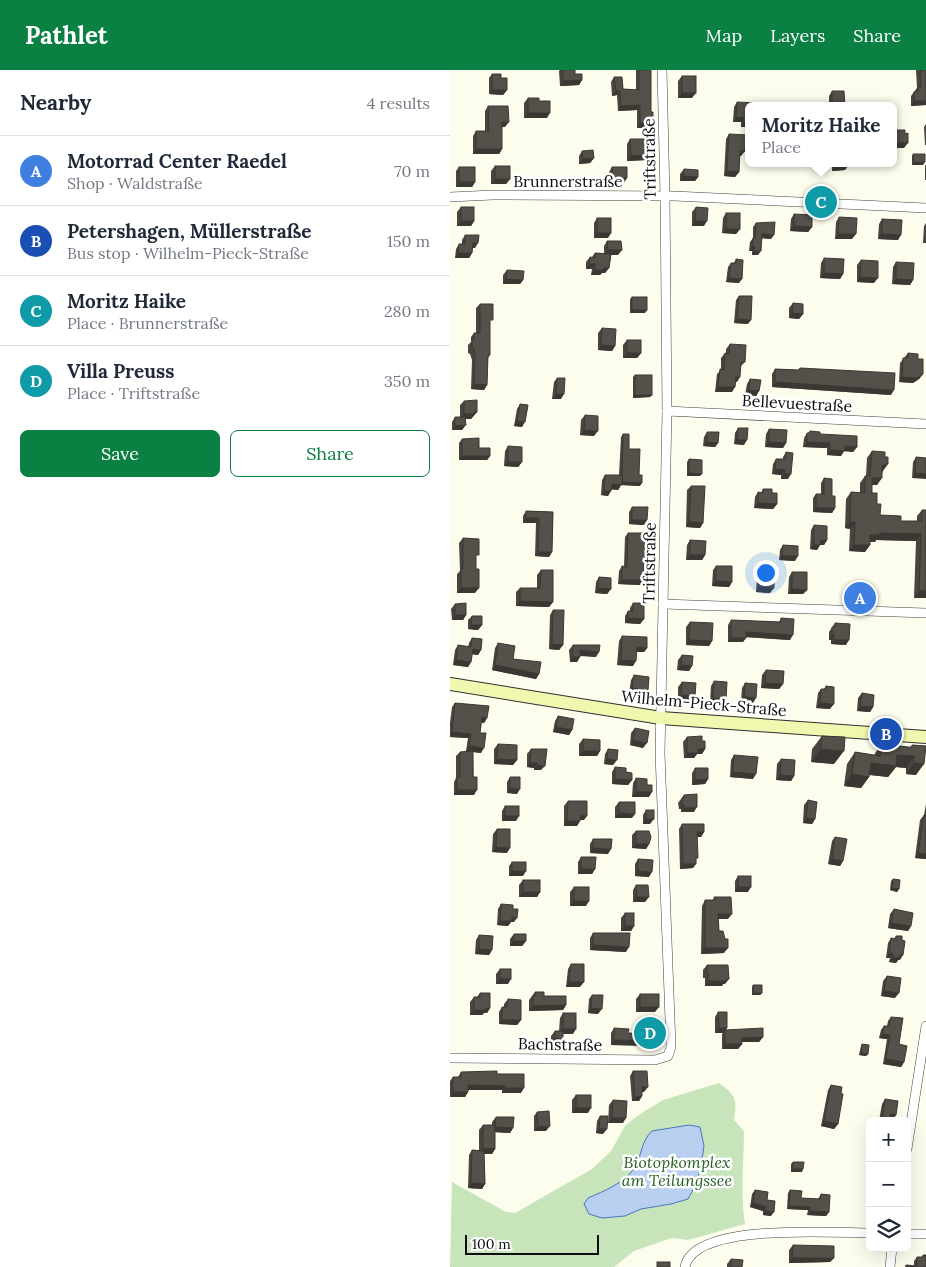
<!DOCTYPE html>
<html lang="en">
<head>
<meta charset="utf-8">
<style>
  :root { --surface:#fff; --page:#f6f6f7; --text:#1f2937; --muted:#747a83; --line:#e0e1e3; --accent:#0b8043 }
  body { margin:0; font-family:Lora,serif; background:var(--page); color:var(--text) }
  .controls { position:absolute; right:15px; bottom:15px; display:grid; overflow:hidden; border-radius:8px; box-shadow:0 5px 20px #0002 }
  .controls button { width:45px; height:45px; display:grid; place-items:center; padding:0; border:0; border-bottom:1px solid var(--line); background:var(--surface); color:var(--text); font:25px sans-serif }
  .scale { position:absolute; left:15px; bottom:12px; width:134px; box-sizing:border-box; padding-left:5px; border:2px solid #0d0d0d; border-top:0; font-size:14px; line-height:18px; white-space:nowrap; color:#0d0d0d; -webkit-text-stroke:4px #fff; paint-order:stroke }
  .you { position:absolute; left:315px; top:502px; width:18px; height:18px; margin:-12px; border:4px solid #fff; border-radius:50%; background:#1a73e8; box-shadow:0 0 0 8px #1a73e833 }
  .badge { display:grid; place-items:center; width:32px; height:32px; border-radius:50%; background:var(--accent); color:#fff; font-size:16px; font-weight:700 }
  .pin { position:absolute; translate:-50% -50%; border:2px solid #fff; box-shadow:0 1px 5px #0006 }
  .popup { position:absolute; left:295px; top:32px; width:152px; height:65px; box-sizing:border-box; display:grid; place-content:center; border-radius:8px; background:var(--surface); filter:drop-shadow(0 1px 4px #0005); font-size:16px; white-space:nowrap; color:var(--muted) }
  .popup b { font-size:19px; color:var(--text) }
  .popup::after { content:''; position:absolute; left:50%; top:100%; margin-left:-10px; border:10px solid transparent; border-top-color:var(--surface) }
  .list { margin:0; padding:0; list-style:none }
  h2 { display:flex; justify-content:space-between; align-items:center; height:65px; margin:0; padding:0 20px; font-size:21px }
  h2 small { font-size:16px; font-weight:400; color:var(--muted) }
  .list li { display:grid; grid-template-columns:32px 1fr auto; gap:15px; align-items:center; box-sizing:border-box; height:70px; padding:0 20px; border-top:1px solid var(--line) }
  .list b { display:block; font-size:19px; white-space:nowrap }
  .list p { margin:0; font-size:16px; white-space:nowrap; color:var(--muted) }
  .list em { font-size:16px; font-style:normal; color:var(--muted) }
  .actions { display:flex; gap:10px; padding:15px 20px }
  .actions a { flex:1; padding:11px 0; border:1px solid var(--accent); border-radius:8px; text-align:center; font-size:18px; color:var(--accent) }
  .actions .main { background:var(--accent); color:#fff }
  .icon { flex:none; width:28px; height:28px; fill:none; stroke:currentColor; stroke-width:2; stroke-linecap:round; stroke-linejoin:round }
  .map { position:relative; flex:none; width:476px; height:1197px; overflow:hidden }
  header { display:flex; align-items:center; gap:30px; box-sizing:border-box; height:70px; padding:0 25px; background:var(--accent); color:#fff }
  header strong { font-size:24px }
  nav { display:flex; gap:28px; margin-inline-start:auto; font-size:18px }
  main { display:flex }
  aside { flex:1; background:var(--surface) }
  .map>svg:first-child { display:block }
  .green { fill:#c8e4bb }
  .water { fill:#b8cff0; stroke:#4676bf }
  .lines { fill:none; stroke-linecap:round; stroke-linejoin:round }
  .street-casing { stroke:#404040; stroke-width:10 }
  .secondary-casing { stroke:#2f2f2f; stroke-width:14 }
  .street { stroke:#fff; stroke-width:9 }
  .secondary { stroke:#f0f7af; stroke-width:12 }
  .wall { fill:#484540 }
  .shaded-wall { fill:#3b3834 }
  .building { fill:#54504a; stroke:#3b3834 }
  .labels { text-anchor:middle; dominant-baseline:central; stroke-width:5; stroke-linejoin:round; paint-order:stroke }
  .street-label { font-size:16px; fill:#0d0d0d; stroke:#fff }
  .park-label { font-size:16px; font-style:italic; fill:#245e24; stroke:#fff }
</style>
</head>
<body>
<header>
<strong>Pathlet</strong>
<nav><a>Map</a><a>Layers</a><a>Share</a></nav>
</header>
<main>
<aside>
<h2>Nearby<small>4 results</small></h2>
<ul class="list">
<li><span class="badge" style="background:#3f7fe0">A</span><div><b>Motorrad Center Raedel</b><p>Shop · Waldstraße</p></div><em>70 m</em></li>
<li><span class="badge" style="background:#1a4fb4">B</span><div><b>Petershagen, Müllerstraße</b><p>Bus stop · Wilhelm-Pieck-Straße</p></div><em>150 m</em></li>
<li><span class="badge" style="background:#0f9aa8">C</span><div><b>Moritz Haike</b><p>Place · Brunnerstraße</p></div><em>280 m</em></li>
<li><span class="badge" style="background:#0f9aa8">D</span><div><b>Villa Preuss</b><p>Place · Triftstraße</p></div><em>350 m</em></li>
</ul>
<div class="actions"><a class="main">Save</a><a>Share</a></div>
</aside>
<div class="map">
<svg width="476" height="1197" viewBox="0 0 476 1197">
  <rect width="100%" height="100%" fill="#fdfdee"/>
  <!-- green -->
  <path class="green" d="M 269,1013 C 287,1026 287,1030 284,1050 L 294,1061 C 294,1092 290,1123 295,1154 L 238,1170 L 222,1168 L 184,1181 L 164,1197 L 0,1197 L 2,1112 L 56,1142 L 65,1143 L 142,1099 L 161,1081 L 175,1056 L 187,1046 L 213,1030 Z"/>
  <!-- water -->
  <path class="water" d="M 239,1055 L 250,1057 L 254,1076 L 252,1089 L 249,1104 L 242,1122 L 238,1129 L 221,1134 L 191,1139 L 175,1146 L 152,1148 L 139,1144 L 134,1134 L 138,1128 C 154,1121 175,1113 185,1097 C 192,1085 191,1071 202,1061 Z"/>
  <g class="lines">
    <!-- street casing -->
    <g class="street-casing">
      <g id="street">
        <polyline points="0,127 43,125 224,126 476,138"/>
        <polyline points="217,341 476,354"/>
        <polyline points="213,534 476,543"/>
        <polyline points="0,988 205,990 218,986 221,977 210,683 217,341 215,126 212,0"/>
        <polyline points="457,1079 476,956"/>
        <polyline points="457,1164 476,1164"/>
        <path d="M 235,1197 C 243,1152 385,1163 420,1163"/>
        <polyline points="440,1197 442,1178"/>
      </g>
    </g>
    <!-- secondary casing -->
    <g class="secondary-casing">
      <polyline id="secondary" points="0,614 211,648 476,667"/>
    </g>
    <!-- street -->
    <use href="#street" class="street"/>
    <!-- secondary -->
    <use href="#secondary" class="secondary"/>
  </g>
  <!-- wall -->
  <g class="wall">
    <polygon points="110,0 125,0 125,4 132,10 129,15 110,16 109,1"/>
    <polygon points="186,0 201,0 201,42 199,58 187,58 187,40 168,41 167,25 162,26 161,12 164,7 173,19 186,20"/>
    <polygon points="466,0 476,0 476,35 461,36 461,26 467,18"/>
    <polygon points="42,4 51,8 57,20 53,25 39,24 39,8"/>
    <polygon points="232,6 242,28 228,28 228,11"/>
    <polygon points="382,21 395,36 379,36 379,26"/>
    <polygon points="78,28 97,48 74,48 74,33"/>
    <polygon points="287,32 298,57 291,57 291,52 283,52 284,37"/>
    <polygon points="38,36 55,57 52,57 52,79 49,84 23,84 23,66 26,61 35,61 35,41"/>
    <polygon points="476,54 476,75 475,75 474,57"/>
    <polygon points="279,64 294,82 291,86 290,86 289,102 285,107 274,106 276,69"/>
    <polygon points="180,69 197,90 177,91 177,74"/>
    <polygon points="132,81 144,88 140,93 129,94 129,86"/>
    <polygon points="463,84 473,95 462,95 462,86"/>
    <polygon points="360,93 398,93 395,100 382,101 382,94 360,94"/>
    <polygon points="476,94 476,110 475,110 475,96"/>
    <polygon points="45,96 60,109 56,114 41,114 41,101"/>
    <polygon points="9,97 25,112 22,117 6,117 6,101"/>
    <polygon points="162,97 174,113 159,113 159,102"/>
    <polygon points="234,99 248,107 245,111 230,111 230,104"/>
    <polygon points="11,137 24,151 21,156 7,156 7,142"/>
    <polygon points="246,137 254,156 242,156 242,142"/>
    <polygon points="276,143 290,159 286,164 272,163 273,148"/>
    <polygon points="344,144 362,157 358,162 340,161 341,149"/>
    <polygon points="389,147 402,169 385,169 386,152"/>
    <polygon points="147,148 158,168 144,168 144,153"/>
    <polygon points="432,149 448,170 428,169 429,154"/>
    <polygon points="306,153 321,169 312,168 308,185 302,185 302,181 299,181 300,172 303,168 303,157"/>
    <polygon points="476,153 476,173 473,173 474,156"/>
    <polygon points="15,165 25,178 22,178 22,183 19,188 5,188 6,179 9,174 12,174 12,170"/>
    <polygon points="157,171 168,185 161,185 159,198 155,203 152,203 150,205 141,205 142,199 136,199 136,192 140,187 142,187 145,183 154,183 154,176"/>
    <polygon points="374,188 393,204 390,209 370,208 371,193"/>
    <polygon points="286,189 289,213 276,212 278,197 281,193 284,193"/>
    <polygon points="411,190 424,213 407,212 407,195"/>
    <polygon points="446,192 463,210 460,215 442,214 443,197"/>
    <polygon points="57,200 73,210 70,214 53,214 53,205"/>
    <polygon points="289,226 298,254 284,253 286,230"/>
    <polygon points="182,227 195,243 180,243 180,229"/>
    <polygon points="343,233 353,244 349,249 339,248 339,238"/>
    <polygon points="30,234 40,255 40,285 38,288 37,315 34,320 21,319 22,290 20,284 18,283 18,275 21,272 21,267 24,263 26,263 26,238"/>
    <polygon points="152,258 165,276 162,281 148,280 148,263"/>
    <polygon points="177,270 191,283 187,288 173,288 173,275"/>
    <polygon points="280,274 295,292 291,296 287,312 286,311 282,322 265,322 267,304 271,300 271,288 275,283 276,284 276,279"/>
    <polygon points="458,283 468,289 473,304 469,309 463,313 449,312 450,293"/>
    <polygon points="350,298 441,325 322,317 322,304 325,299 348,300"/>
    <polygon points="185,305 202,325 200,327 183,328 183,307"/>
    <polygon points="107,308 111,329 102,329 104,312"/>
    <polygon points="300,309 309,321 306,326 295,325 297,314"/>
    <polygon points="14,331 27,342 21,349 16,349 12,360 2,360 2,352 5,347 10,347 10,335"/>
    <polygon points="70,334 72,357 64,356 67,339"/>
    <polygon points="135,345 144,366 130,365 131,350"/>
    <polygon points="288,358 294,375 284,374 285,363"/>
    <polygon points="319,359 336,373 333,378 315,377 316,364"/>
    <polygon points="360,361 370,364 407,377 403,382 394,381 391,386 377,385 377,378 353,377 354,368 357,363 358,363"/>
    <polygon points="257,362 268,373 265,377 253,376 254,367"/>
    <polygon points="173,364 189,405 190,416 171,415 168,420 161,419 158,426 151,425 152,410 155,405 169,405 171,367"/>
    <polygon points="12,369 29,378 40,386 37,390 9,390 9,373"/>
    <polygon points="58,376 72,392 68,397 54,396 55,381"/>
    <polygon points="422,381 433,401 427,415 422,415 422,423 427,434 430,445 451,451 467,451 467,446 472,440 476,528 464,528 466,471 426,470 425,472 420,472 420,475 415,482 399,481 400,459 395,458 396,429 401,422 410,423 410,413 415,406 416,406 417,388"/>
    <polygon points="336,382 338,409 331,409 331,405 322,404 323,394 326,389 333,389 333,387"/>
    <polygon points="466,387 476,388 462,408 463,392"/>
    <polygon points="239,389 250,406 237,406 237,392"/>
    <polygon points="374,408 382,426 385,438 382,443 363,442 363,428 366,424 371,424 371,413"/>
    <polygon points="241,416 253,453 250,458 236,457 237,420"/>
    <polygon points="313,419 322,423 327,434 323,439 304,438 305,427 308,422 311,423"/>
    <polygon points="182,437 194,455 179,454 179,442"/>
    <polygon points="76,441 103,442 102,482 99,487 85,486 86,453 73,453 73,446"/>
    <polygon points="364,455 377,470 374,475 370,475 367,480 360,479 361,460"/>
    <polygon points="178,463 195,470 196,490 194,492 193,510 190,515 168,514 169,501 172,496 174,496 175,467"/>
    <polygon points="13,468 26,489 25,523 7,523 7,504 10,501 9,473"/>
    <polygon points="240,470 255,485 252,490 236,490 237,475"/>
    <polygon points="333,475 345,491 329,490 330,480"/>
    <polygon points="266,496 282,512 279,517 262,516 263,500"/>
    <polygon points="91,500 103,532 99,537 66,536 66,522 70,518 87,518 87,505"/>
    <polygon points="310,500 320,523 306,522 307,505"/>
    <polygon points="342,502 357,520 353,524 338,524 339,507"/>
    <polygon points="149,507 161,519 157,524 145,523 146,512"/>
    <polygon points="183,533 194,549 190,554 175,553 175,546 178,541 180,541 180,538"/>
    <polygon points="5,534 16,545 13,550 2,550 1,539"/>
    <polygon points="103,540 113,575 109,580 99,579 100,545"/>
    <polygon points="22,546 32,555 28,560 18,559 18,550"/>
    <polygon points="331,548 340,570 296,567 293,572 278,572 278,555 281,550 329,552"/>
    <polygon points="240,552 262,571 259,576 236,575 236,557"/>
    <polygon points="385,553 396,575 381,574 381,570 379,570 379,562"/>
    <polygon points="172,566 197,578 194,582 187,582 183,596 167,595 169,571"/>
    <polygon points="22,568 31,580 28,585 22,584 21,592 18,597 3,595 5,580 8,575 18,577 19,573"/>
    <polygon points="48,573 63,589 89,604 86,609 42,600 45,578"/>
    <polygon points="123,575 146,587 130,586 127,592 120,592 119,580"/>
    <polygon points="232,585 242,596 239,601 227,600 228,590"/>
    <polygon points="316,600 333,614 329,619 311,618 312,605"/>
    <polygon points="184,605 194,626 179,623 181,610"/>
    <polygon points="264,611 272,633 260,633 261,616"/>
    <polygon points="232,612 245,626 242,631 228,630 228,617"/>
    <polygon points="295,613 303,633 291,632 292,618"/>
    <polygon points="376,616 380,639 366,638 368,623 371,619 374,619"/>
    <polygon points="412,623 423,637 420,642 407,641 408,628"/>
    <polygon points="5,633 37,648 34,653 31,652 30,663 31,683 23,682 24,725 4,725 4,712 6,708 6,686 10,682 22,681 16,681 18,668 0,667 0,653 2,637"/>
    <polygon points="108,646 122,660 119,665 103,662 105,651"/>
    <polygon points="185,658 193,678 180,675 181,663"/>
    <polygon points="372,666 384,694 361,692 362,679"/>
    <polygon points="237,667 252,671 255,679 252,684 247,684 244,688 234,688 233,672"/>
    <polygon points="133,669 150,681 147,686 129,686 129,674"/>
    <polygon points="48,674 67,690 63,695 44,694 44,679"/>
    <polygon points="431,674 458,677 461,677 462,675 476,676 466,705 456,704 456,698 446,697 438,707 419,705 419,707 411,718 394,716 397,694 405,682 424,685"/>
    <polygon points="81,679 91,700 84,700 84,698 77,697 77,684"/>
    <polygon points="158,679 163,695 154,694 155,684"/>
    <polygon points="284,685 303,709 280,707 281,690"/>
    <polygon points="331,689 344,706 341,711 326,710 327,694"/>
    <polygon points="165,697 176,702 182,710 178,715 162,714 162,702"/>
    <polygon points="245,698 258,709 255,714 242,715 242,703"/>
    <polygon points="60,707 67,724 57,723 57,712"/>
    <polygon points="186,708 199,727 182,727 183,713"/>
    <polygon points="234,725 244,742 231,742 231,739 229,739 228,733"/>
    <polygon points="358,730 365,749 362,754 353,753 354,735"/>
    <polygon points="118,731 134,750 130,750 127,756 114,756 114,736"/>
    <polygon points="169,732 182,748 165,748 165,737"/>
    <polygon points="476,734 476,789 465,788 470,750 474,745"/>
    <polygon points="55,736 66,751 52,751 52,741"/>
    <polygon points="196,740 200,754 193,754 193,745"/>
    <polygon points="232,754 254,762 251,767 247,767 246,791 243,798 230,799 229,759"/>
    <polygon points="47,759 57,783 42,782 43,764"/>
    <polygon points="186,761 199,774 196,779 182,778 182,765"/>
    <polygon points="385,767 393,791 390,796 378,794 382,771"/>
    <polygon points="143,769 158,784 140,783 140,774"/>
    <polygon points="131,787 145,799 142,804 128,804 128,792"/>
    <polygon points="188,789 199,807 185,806 185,794"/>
    <polygon points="62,792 73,806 59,806 59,796"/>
    <polygon points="288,806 298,822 285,822 285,811"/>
    <polygon points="443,809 449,819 447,822 440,820 441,811"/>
    <polygon points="73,810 90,822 87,827 69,827 69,815"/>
    <polygon points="186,815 195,832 183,832 183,820"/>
    <polygon points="124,817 136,836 120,836 120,822"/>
    <polygon points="264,827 278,849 268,849 269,861 274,883 251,884 252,836 255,830 263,830"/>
    <polygon points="51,834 64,852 61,852 58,856 47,855 48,839"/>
    <polygon points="444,839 461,856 458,861 438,858 440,844"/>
    <polygon points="175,843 184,856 181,861 171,861 171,848"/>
    <polygon points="143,863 176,882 140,880 140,868"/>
    <polygon points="64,864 76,871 72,876 60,876 60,869"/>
    <polygon points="29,865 42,880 39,885 25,884 26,870"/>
    <polygon points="446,866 450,890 448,890 446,893 439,892 440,888 436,888 438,873 441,868 444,869"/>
    <polygon points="121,894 130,917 116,917 118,899"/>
    <polygon points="257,895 275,914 273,914 272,916 255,916 255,908 253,908 253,900"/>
    <polygon points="50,899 58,914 46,914 46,904"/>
    <polygon points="437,906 445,928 431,926 433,911"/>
    <polygon points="303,915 312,923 310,925 302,925 302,917"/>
    <polygon points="85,922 94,926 116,935 113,940 79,941 79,930"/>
    <polygon points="30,923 40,938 37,943 34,943 32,945 20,945 20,932 24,927 27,927"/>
    <polygon points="190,924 205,942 186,942 186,929"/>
    <polygon points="142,925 148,944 138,943 139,929"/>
    <polygon points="58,929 71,950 67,955 49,954 49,942 52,937 54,937 54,934"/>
    <polygon points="268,942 277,958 276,960 313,967 309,972 292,972 292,974 288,979 272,979 272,964 273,963 265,963 265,947"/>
    <polygon points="113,943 123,964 113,964 109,973 101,973 101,966 105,961 109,961 110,948"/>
    <polygon points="441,947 454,992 451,997 433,994 437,969 429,968 431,960 434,956 437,956 438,951"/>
    <polygon points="195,953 211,971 207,976 161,975 161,963 164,958 178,963 192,963 192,957"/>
    <polygon points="412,974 418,984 416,986 409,985 411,976"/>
    <polygon points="183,1001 194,1022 192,1022 192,1026 189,1031 182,1031 180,1006"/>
    <polygon points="11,1002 47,1004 71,1023 52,1023 52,1020 18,1020 18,1022 15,1027 0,1027 0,1011 3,1007 8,1007"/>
    <polygon points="381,1015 391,1023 388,1054 384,1059 371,1056 378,1020"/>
    <polygon points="126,1025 138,1043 122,1043 122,1030"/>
    <polygon points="435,1029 446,1045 442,1050 440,1049 440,1051 429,1051 432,1034"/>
    <polygon points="163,1030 173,1053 158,1053 159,1035"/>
    <polygon points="87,1042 96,1061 84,1061 84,1046"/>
    <polygon points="150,1046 153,1064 146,1063 147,1051"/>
    <polygon points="46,1047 63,1058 60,1063 45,1062 45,1079 42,1084 34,1084 35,1114 32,1119 18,1118 19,1085 22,1080 29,1080 29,1060 33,1055 42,1055 42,1052"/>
    <polygon points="343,1092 352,1102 341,1102 341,1094"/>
    <polygon points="305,1120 317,1130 321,1146 313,1145 313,1141 300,1137 302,1124"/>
    <polygon points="340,1120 351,1128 368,1129 371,1124 379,1142 376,1146 357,1145 358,1140 337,1139 338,1123"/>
    <polygon points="420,1130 420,1145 417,1145"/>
    <polygon points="343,1175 384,1188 380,1192 339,1193 339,1180"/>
    <polygon points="473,1185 476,1197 455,1197 456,1195 464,1196 464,1191 467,1187 472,1187"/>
    <polygon points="281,1189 292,1197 277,1197 277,1194"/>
  </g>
  <!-- shaded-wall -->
  <g class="shaded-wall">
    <polygon points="132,10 129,15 110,16 113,11"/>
    <polygon points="42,20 57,20 53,25 39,24"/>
    <polygon points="166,21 170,21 167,25 162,26"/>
    <polygon points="232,23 246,23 242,28 228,28"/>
    <polygon points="464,31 476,31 476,35 461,36"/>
    <polygon points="190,35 187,40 168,41 171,36"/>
    <polygon points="78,43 100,43 97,48 74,48"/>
    <polygon points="286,47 294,48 291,52 283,52"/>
    <polygon points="52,52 59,52 55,57 48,57"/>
    <polygon points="294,52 298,52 298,57 291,57"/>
    <polygon points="190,53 203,53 199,58 187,58"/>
    <polygon points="444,73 458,73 454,78 444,78"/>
    <polygon points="295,77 298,77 298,82 294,82 291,86 286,86"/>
    <polygon points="26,79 52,79 49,84 23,84"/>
    <polygon points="200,85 197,90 177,91 181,86"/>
    <polygon points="144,88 140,93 129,94 133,89"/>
    <polygon points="475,92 473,95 462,95 464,93"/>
    <polygon points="361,93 382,93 360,94"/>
    <polygon points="385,96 398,96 395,100 382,101"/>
    <polygon points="277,101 289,102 285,107 274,106"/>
    <polygon points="233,106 248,107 245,111 230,111"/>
    <polygon points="163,108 177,108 174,113 159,113"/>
    <polygon points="45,109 60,109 56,114 41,114"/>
    <polygon points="9,112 25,112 22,117 6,117"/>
    <polygon points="11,151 24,151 21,156 7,156"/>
    <polygon points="245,151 257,151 254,156 242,156"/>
    <polygon points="344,156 362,157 358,162 340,161"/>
    <polygon points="276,159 290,159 286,164 272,163"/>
    <polygon points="147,163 161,163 158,168 144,168"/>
    <polygon points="312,164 324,165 321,169 309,168"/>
    <polygon points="388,164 406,164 402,169 385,169"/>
    <polygon points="432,164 451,165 448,170 428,169"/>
    <polygon points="23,173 28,173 25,178 19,177"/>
    <polygon points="302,177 305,177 302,181 299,181"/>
    <polygon points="158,180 172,180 168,185 154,185"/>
    <polygon points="304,181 311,181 308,185 302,185"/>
    <polygon points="8,183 22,183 19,188 5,188"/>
    <polygon points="139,194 145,194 142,199 136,199"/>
    <polygon points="154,198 159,198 155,203 152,203 150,205 141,205 145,200"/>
    <polygon points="374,203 393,204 390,209 370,208"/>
    <polygon points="410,207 428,208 424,213 407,212"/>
    <polygon points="279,208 292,209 289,213 276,212"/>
    <polygon points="56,209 73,210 70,214 53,214"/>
    <polygon points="446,209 463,210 460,215 442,214"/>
    <polygon points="182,240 197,240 195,243 180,243"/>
    <polygon points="342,243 353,244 349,249 339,248"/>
    <polygon points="287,249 301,250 298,254 284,253"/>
    <polygon points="151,275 165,276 162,281 148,280"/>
    <polygon points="177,283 191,283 187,288 173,288"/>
    <polygon points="473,304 469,309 463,313 449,312 452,307"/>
    <polygon points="286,307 290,307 287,312 283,311"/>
    <polygon points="325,312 444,320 441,325 322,317"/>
    <polygon points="24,314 37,315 34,320 21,319"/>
    <polygon points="268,317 285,317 282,322 265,322"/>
    <polygon points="299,320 309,321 306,326 295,325"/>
    <polygon points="106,324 114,324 111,329 102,329"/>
    <polygon points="185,325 202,325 200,327 183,328"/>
    <polygon points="24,342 27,342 21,349 10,349 14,344"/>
    <polygon points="67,351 75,352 72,357 64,356"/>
    <polygon points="16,355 12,360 2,360 5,356"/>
    <polygon points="134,360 148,361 144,366 130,365"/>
    <polygon points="287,370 297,370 294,375 284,374"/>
    <polygon points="257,372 268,373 265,377 253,376"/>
    <polygon points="319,372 336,373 333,378 315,377"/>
    <polygon points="357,372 380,373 377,378 353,377"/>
    <polygon points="395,376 407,377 403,382 394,381 391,386 377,385 380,380"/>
    <polygon points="12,386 40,386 37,390 9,390"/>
    <polygon points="58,392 72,392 68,397 54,396"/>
    <polygon points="438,394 433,401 428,402 432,395"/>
    <polygon points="325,399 335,400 331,405 322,404"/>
    <polygon points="239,403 252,404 250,406 237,406"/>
    <polygon points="465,403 476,404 476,409 462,408"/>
    <polygon points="334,404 341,404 338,409 331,409"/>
    <polygon points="422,408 432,408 427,415 417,415"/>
    <polygon points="171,412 192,413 190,416 171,415 168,420 158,419 162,414"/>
    <polygon points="154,421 161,421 158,426 151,425"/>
    <polygon points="308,433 327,434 323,439 304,438"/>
    <polygon points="366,438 385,438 382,443 363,442"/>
    <polygon points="76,448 89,448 86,453 73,453"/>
    <polygon points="182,450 197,450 194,455 179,454"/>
    <polygon points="239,452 253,453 250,458 236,457"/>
    <polygon points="400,452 405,452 400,459 395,458"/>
    <polygon points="430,463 471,464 466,471 426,470 425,472 415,472 420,465"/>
    <polygon points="371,470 377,470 374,475 370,475 367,480 360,479 364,475"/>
    <polygon points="404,475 420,475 415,482 399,481"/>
    <polygon points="88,482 102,482 99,487 85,486"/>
    <polygon points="240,485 255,485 252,490 236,490"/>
    <polygon points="332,486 348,486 345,491 329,490"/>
    <polygon points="172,510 193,510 190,515 168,514"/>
    <polygon points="266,511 282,512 279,517 262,516"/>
    <polygon points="309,517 324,518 320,523 306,522"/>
    <polygon points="11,518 29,518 25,523 7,523"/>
    <polygon points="148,518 161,519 157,524 145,523"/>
    <polygon points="342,519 357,520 353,524 338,524"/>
    <polygon points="469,521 476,521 476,528 464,528"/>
    <polygon points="70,531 103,532 99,537 66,536"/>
    <polygon points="5,545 16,545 13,550 2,550"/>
    <polygon points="178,548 194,549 190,554 175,553"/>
    <polygon points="21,555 32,555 28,560 18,559"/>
    <polygon points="296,562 343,565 340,570 293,567"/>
    <polygon points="382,565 384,565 381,570 379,570"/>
    <polygon points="281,568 296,568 293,572 278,572"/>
    <polygon points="239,570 262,571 259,576 236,575"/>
    <polygon points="384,570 399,570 396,575 381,574"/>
    <polygon points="102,574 113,575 109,580 99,579"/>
    <polygon points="187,577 197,578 194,582 184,582"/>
    <polygon points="23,579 31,580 28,585 20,584"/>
    <polygon points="130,580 149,582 146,587 127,585"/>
    <polygon points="123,587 130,587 127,592 120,592"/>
    <polygon points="6,590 21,592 18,597 3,595"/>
    <polygon points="171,590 186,591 183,596 167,595"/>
    <polygon points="45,595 89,604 86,609 42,600"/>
    <polygon points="231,595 242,596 239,601 227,600"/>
    <polygon points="315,613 333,614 329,619 311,618"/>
    <polygon points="182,618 198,621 194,626 179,623"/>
    <polygon points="231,625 245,626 242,631 228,630"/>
    <polygon points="294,627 306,628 303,633 291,632"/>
    <polygon points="263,628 276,629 272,633 260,633"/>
    <polygon points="370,633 384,634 380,639 366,638"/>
    <polygon points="410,636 423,637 420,642 407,641"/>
    <polygon points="32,647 37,648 34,653 29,652"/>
    <polygon points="106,657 122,660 119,665 103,662"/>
    <polygon points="2,662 21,664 18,668 0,667 0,665"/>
    <polygon points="183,670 197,673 193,678 180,675"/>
    <polygon points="19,676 34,678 31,683 16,681"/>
    <polygon points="248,679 255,679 252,684 247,684 244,688 234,688 237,683"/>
    <polygon points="371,679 394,681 384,694 361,692"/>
    <polygon points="133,681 150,681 147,686 129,686"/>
    <polygon points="447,685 464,686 456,698 446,697 438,707 413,704 421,693"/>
    <polygon points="47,689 67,690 63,695 44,694"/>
    <polygon points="157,689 167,690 163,695 154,694"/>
    <polygon points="80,693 87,693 84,698 77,697"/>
    <polygon points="464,693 474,694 466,705 456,704"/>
    <polygon points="87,695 95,696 91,700 84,700"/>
    <polygon points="283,702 306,704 303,709 280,707"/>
    <polygon points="402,704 419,707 411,718 394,716"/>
    <polygon points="330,705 344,706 341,711 326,710"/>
    <polygon points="165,709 182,710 178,715 162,714"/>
    <polygon points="258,709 255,714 242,715 245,710"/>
    <polygon points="60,718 70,719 67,724 57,723"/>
    <polygon points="7,720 27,720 24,725 4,725"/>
    <polygon points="186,722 202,722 199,727 182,727"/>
    <polygon points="232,735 234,735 231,739 229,739"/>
    <polygon points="247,737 244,742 231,742 234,738"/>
    <polygon points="169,743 185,744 182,748 165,748"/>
    <polygon points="131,745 137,746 134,750 127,750"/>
    <polygon points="55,746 69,746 66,751 52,751"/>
    <polygon points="356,748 365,749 362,754 353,753"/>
    <polygon points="196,749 204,749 200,754 193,754"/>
    <polygon points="117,751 130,751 127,756 114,756"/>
    <polygon points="247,762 254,762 251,767 244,767"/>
    <polygon points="186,774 199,774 196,779 182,778"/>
    <polygon points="46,777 60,778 57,783 42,782"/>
    <polygon points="143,778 161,779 158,784 140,783"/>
    <polygon points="468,783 476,784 476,789 465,788"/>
    <polygon points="382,789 393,791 390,796 378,794"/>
    <polygon points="233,794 246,794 243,798 230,799"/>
    <polygon points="131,799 145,799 142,804 128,804"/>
    <polygon points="62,801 76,801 73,806 59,806"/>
    <polygon points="188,801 202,802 199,807 185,806"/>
    <polygon points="288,817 301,817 298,822 285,822"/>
    <polygon points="442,818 449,819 447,822 440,820"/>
    <polygon points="73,822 90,822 87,827 69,827"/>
    <polygon points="187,827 199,827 195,832 183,832"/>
    <polygon points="124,831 139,831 136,836 120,836"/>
    <polygon points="268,844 282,844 278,849 264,849"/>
    <polygon points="62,847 67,848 64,852 61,852 58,856 47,855 50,851"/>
    <polygon points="441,853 461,856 458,861 438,858"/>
    <polygon points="175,856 184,856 181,861 171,861"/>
    <polygon points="63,871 76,871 72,876 60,876"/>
    <polygon points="143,875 179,877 176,882 140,880"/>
    <polygon points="255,878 278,878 274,883 251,884"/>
    <polygon points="29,879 42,880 39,885 25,884"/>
    <polygon points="439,883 443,884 440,888 436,888"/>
    <polygon points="450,885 453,885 450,890 448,890 446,893 439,892 443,887"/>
    <polygon points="50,909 61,909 58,914 46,914"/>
    <polygon points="279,909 275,914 273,914 272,916 255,916 258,911"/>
    <polygon points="119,912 134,912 130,917 116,917"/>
    <polygon points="434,921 449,923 445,928 431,926"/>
    <polygon points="304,923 312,923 310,925 302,925"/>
    <polygon points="116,935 113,940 79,941 83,936"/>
    <polygon points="190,937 209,937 205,942 186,942"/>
    <polygon points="36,938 40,938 37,943 34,943 32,945 20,945 24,940"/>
    <polygon points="141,938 152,939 148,944 138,943"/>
    <polygon points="52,950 71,950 67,955 49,954"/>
    <polygon points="269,958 277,958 273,963 265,963"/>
    <polygon points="113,959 126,959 123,964 109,964"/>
    <polygon points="433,964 440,965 437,969 429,968"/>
    <polygon points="313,967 309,972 288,972 291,968"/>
    <polygon points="105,968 113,969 109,973 101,973"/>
    <polygon points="164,970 211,971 207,976 161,975"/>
    <polygon points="275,974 292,974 288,979 272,979"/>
    <polygon points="411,983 418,984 416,986 409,985"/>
    <polygon points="436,989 454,992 451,997 433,994"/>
    <polygon points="18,1015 56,1016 52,1020 15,1020"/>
    <polygon points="192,1017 198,1017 194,1022 188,1022"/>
    <polygon points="56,1018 74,1018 71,1023 52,1023"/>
    <polygon points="3,1022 18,1022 15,1027 0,1027"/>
    <polygon points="192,1026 189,1031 182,1031 185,1027"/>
    <polygon points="126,1038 141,1038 138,1043 122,1043"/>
    <polygon points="441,1044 446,1045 442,1050 438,1049"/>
    <polygon points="162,1048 176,1048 173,1053 158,1053"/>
    <polygon points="374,1051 388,1054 384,1059 371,1056"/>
    <polygon points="100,1056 96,1061 84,1061 88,1057"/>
    <polygon points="45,1057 63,1058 60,1063 42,1062"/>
    <polygon points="149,1059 157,1059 153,1064 146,1063"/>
    <polygon points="33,1078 45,1079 42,1084 29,1083"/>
    <polygon points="343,1099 353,1099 352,1102 341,1102"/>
    <polygon points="21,1113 35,1114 32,1119 18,1118"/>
    <polygon points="303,1133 316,1137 313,1141 300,1137"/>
    <polygon points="339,1136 360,1137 358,1140 337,1139"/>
    <polygon points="315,1141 324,1142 321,1146 313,1145"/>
    <polygon points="360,1141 379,1142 376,1146 357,1145"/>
    <polygon points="342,1188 384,1188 380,1192 339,1193"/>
  </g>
  <!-- building -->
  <g class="building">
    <polygon points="113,0 125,0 125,4 132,4 132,10 113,11"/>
    <polygon points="189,0 201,0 201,42 203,42 203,53 190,53 190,35 171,36 170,21 166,21 164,7 172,7 173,19 189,20"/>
    <polygon points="470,0 476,0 476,31 464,31 464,22 468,21 468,17 471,17"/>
    <polygon points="42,4 51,4 51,8 57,8 57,20 42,20"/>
    <rect x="232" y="6" width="14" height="17"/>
    <polygon points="382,21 394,21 395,36 382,36"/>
    <polygon points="78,28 89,28 89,31 100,31 100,43 78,43"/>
    <polygon points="287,32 310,33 309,36 298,36 298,52 294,52 294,48 286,47"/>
    <rect x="412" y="35" width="13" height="1"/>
    <polygon points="38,36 58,36 59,52 52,52 52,79 26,79 26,61 39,61"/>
    <polygon points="444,60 455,60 455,64 458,63 458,73 444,73"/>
    <polygon points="279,64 298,65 298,77 295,77 294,81 290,81 289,102 277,101"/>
    <polygon points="180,69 199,69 200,85 181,86"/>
    <polygon points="143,80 144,88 133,89 132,81"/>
    <polygon points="463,84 475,84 475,92 464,93"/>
    <rect x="385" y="93" width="13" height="3"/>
    <rect x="45" y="96" width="15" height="13"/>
    <rect x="9" y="97" width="16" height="15"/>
    <polygon points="162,97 177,97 177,108 163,108"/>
    <polygon points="234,99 248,100 248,107 233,106"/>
    <rect x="11" y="137" width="13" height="14"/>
    <polygon points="246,137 258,138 257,151 245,151"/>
    <rect x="276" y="143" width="14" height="16"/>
    <polygon points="344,144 362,145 362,157 344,156"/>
    <polygon points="389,147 407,148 406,164 388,164"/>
    <rect x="147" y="148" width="14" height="15"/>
    <polygon points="432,149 452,150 451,165 432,164"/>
    <polygon points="325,152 324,165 312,164 311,181 304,181 305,177 302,177 303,168 305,168 306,153"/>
    <polygon points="15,165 29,165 28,173 23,173 22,183 8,183 9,174 15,174"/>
    <polygon points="157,171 171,171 172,180 158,180"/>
    <polygon points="145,183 161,184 159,198 154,198 153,200 145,200 145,194 139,194 140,187 145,188"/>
    <polygon points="374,188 394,189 393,204 374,203"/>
    <polygon points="286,189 293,190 292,209 279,208 281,193 286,193"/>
    <polygon points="411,190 428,191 428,208 410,207"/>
    <polygon points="446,192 464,193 463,210 446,209"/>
    <polygon points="57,200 74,201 73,210 56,209"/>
    <polygon points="289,226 302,226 301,250 287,249"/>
    <rect x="182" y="227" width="15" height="13"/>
    <polygon points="343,233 353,234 353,244 342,243"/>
    <polygon points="30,234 43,234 43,250 40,250 40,285 38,285 37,315 24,314 25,285 24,279 22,278 22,270 24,269 24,263 30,263"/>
    <polygon points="152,258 166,259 165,276 151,275"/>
    <rect x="177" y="270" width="14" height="13"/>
    <polygon points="280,274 296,275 295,292 291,292 290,307 286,307 285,317 268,317 270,299 274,300 275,283 279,284"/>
    <polygon points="458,283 468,284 468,289 473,289 473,304 467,308 452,307 453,288 458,288"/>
    <polygon points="350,298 445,303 444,320 325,312 325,299 349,300"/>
    <rect x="185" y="305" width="17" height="20"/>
    <polygon points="107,308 115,308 114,324 106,324"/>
    <polygon points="300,309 311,310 309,321 299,320"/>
    <polygon points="27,330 27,342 24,342 24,344 14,344 14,331"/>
    <polygon points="70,334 78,335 75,352 67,351"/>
    <polygon points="135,345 148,346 148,361 134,360"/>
    <polygon points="5,347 15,347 16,355 5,356"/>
    <polygon points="288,358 298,358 297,370 287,370"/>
    <polygon points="319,359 337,360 336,373 319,372"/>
    <polygon points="360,361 370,362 370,364 407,366 407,377 395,376 395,381 380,380 380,373 357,372 357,363 360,363"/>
    <polygon points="257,362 269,362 268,373 257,372"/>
    <polygon points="173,364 179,364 179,379 190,379 189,405 192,405 192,413 172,412"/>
    <polygon points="29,368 29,378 40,378 40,386 12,386 12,369"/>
    <polygon points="58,376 72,377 72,392 58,392"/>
    <polygon points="422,381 435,382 435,387 438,387 438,394 432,395 432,408 422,408 422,423 427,423 427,434 431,434 430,445 451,446 451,451 472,451 472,440 476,440 476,521 469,521 471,464 430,463 429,465 420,465 420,475 404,475 405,452 400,452 401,422 415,423 415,406 420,406"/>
    <polygon points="336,382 343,383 341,404 334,404 335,400 325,399 326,389 336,389"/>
    <polygon points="466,387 476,388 476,404 465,403"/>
    <polygon points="239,389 252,390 252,404 239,403"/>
    <polygon points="155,405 172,405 172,415 162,414 161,421 154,421"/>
    <polygon points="374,408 382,409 382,426 385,426 385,438 366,438 366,424 374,424"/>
    <polygon points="241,416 255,416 253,453 239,452"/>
    <polygon points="313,419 322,419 322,423 327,423 327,434 308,433 308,422 313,423"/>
    <polygon points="182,437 198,437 197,450 182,450"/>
    <polygon points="76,441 103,442 102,482 88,482 89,448 76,448"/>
    <polygon points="364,455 377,456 377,470 371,470 370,475 364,475"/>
    <polygon points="178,463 195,463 195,470 199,470 199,479 196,479 196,490 194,490 193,510 172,510 172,496 177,497"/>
    <polygon points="13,468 29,469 29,485 26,485 26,499 29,499 29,518 11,518 11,499 13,499"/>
    <polygon points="240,470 256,471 255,485 240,485"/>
    <polygon points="333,475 348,476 348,486 332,486"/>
    <polygon points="266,496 282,496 282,512 266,511"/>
    <polygon points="91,500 103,500 103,532 70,531 70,518 90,518"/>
    <polygon points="310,500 324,501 324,518 309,517"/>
    <polygon points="342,502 357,502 357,520 342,519"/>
    <polygon points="149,507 161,508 161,519 148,518"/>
    <polygon points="16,533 16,545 5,545 5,534"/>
    <polygon points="183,533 194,533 194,549 178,548 178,541 183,541"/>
    <polygon points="103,540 114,540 113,575 102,574"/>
    <polygon points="22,546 32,546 32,555 21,555"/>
    <polygon points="331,548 344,549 343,565 296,562 296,568 281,568 281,550 331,552"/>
    <polygon points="240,552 263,553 262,571 239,570"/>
    <polygon points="385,553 400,554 399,570 384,570 384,565 382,565 382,557 385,557"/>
    <polygon points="172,566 197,567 197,578 187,577 186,591 171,590"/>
    <polygon points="22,568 32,569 31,580 23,579 21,592 6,590 8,575 21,577"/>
    <polygon points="48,573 65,576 63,589 91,592 89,604 45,595"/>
    <polygon points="123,575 150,575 149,582 130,580 130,587 123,587"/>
    <polygon points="232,585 243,586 242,596 231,595"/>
    <polygon points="316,600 334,601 333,614 315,613"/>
    <polygon points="184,605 199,607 198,621 182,618"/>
    <polygon points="264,611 277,612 276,629 263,628"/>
    <polygon points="232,612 246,613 245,626 231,625"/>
    <polygon points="295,613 307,614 306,628 294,627"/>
    <polygon points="376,616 384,617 384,634 370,633 371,619 376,619"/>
    <polygon points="412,623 424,625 423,637 410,636"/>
    <polygon points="5,633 39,636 37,648 32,647 30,663 36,663 34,678 19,676 21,664 2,662"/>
    <polygon points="108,646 124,649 122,660 106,657"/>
    <polygon points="185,658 199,661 197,673 183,670"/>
    <polygon points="252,666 252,671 255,671 255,679 248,679 248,683 237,683 237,667"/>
    <polygon points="372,666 395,667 394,681 371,679"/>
    <polygon points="133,669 150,670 150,681 133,681"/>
    <polygon points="48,674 67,675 67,690 47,689"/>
    <polygon points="431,674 458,677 462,677 462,675 476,676 474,694 464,693 464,686 447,685 446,696 421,693 419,707 402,704 405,682 430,686"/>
    <polygon points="81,679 97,679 95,696 87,695 87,693 80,693"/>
    <polygon points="158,679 168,680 167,690 157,689"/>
    <polygon points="23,681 23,707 27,707 27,720 7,720 7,707 10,707 10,682"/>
    <polygon points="284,685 308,687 306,704 283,702"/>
    <polygon points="331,689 345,690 344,706 330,705"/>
    <polygon points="165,697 176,698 176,702 182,703 182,710 165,709"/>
    <polygon points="245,698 258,698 258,709 245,710"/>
    <polygon points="60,707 70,707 70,719 60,718"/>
    <polygon points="186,708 197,709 197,715 202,715 202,722 186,722"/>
    <polygon points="247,724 247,737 234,738 234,735 232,735 232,728 234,728 234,725"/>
    <polygon points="358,730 367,732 365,749 356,748"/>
    <polygon points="118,731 137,731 137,746 131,745 130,751 117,751"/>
    <polygon points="169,732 185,732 185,744 169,743"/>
    <rect x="55" y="736" width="14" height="10"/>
    <rect x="196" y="740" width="8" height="9"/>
    <polygon points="474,745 476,745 476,784 468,783"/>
    <polygon points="232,754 254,754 254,762 247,762 248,788 246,788 246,794 233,794"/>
    <polygon points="47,759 60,759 60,778 46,777"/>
    <polygon points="186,761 199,761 201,767 199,774 186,774"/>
    <polygon points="385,767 397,769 393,791 382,789"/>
    <polygon points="143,769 162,769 161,779 143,778"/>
    <polygon points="131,787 146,787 145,799 131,799"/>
    <polygon points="188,789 203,790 202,802 188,801"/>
    <rect x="62" y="792" width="14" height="9"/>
    <rect x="288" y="806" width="13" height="11"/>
    <polygon points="443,809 450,810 449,819 442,818"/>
    <rect x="73" y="810" width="17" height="12"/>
    <polygon points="186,815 198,815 199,827 187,827"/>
    <rect x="124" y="817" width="15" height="14"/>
    <polygon points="264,827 281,827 282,844 268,844 269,861 273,861 275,869 278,869 278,878 255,878 255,830 265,830"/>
    <polygon points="51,834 63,835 63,839 68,839 67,848 62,847 62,851 50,851"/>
    <polygon points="444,839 463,843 461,856 441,853"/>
    <rect x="175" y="843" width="9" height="13"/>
    <polygon points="143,863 180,863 179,877 143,875"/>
    <polygon points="64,864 76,864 76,871 63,871"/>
    <polygon points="29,865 43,866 42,880 29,879"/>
    <polygon points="446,866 452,866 452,870 455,871 453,885 450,885 450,888 443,887 443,884 439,883 441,868 446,869"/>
    <polygon points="121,894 134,894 134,912 119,912"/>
    <polygon points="257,895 278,895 279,909 275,909 275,911 258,911 258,903 257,903"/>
    <rect x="50" y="899" width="11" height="10"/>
    <polygon points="437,906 451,908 449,923 434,921"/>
    <polygon points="303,915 312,915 312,923 304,923"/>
    <polygon points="85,922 94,922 94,926 116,926 116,935 83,936 83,926 85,926"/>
    <polygon points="30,923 40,923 40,938 36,938 36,940 24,940 24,927 30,927"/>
    <rect x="190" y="924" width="19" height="13"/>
    <polygon points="142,925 153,925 152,939 141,938"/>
    <polygon points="58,929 71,930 71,950 52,950 52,937 57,937"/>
    <polygon points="268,942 277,942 277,958 269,958"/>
    <rect x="113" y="943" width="13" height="16"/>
    <polygon points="441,947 453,948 449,974 457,976 454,992 436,989 440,965 433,964 434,956 439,956"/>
    <polygon points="195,953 211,953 211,971 164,970 164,958 179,959 178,963 195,964"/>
    <polygon points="313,958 313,967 291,968 292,974 275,974 275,960"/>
    <polygon points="105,961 113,961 113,969 105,968"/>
    <polygon points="412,974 419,975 418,984 411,983"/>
    <polygon points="47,1001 47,1004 74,1004 74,1018 56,1018 56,1016 18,1015 18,1022 3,1022 3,1007 11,1007 11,1002"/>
    <polygon points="183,1001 197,1001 198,1017 192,1017 192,1026 185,1027"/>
    <polygon points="381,1015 392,1017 391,1023 393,1024 388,1054 374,1051"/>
    <rect x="126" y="1025" width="15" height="13"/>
    <polygon points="435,1029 448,1031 446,1045 441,1044 440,1051 432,1051"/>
    <polygon points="163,1030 177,1031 176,1048 162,1048"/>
    <polygon points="99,1041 100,1056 88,1057 87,1042"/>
    <polygon points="150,1046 158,1046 157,1059 149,1059"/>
    <polygon points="46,1047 64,1047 63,1058 45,1057"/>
    <polygon points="33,1055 45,1055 45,1079 33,1078"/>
    <polygon points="22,1080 34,1081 35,1114 21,1113"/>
    <polygon points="343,1092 354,1092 353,1099 343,1099"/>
    <polygon points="305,1120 318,1122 317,1130 325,1131 324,1142 315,1141 316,1137 303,1133"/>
    <polygon points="340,1120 352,1121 351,1128 370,1129 371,1124 380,1125 379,1142 360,1141 360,1137 339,1136"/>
    <polygon points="343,1175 384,1176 384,1188 342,1188"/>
    <polygon points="473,1185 476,1185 476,1197 456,1197 456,1195 467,1196 467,1187 473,1187"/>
    <polygon points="281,1189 293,1190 292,1197 281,1197"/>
    <rect x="207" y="1192" width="13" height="5"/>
  </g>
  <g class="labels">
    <!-- street labels -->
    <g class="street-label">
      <text transform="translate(199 89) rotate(-91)">Triftstraße</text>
      <text x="118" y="111">Brunnerstraße</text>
      <text transform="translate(347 333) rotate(3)">Bellevuestraße</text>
      <text transform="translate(199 493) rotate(-89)">Triftstraße</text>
      <text transform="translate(254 633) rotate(5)">Wilhelm-Pieck-Straße</text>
      <text transform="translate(110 974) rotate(1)">Bachstraße</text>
    </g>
    <!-- park labels -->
    <g class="park-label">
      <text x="227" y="1092">Biotopkomplex<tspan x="227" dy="18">am Teilungssee</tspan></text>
    </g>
  </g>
</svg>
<div class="controls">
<button>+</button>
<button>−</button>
<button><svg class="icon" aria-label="layers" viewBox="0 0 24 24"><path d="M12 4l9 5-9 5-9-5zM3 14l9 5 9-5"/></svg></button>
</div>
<div class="scale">100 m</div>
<div class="you"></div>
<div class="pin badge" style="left:410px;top:528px;background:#3f7fe0">A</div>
<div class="pin badge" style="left:436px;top:664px;background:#1a4fb4">B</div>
<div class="pin badge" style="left:371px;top:132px;background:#0f9aa8">C</div>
<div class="popup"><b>Moritz Haike</b>Place</div>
<div class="pin badge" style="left:200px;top:963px;background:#0f9aa8">D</div>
</div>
</main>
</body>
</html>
